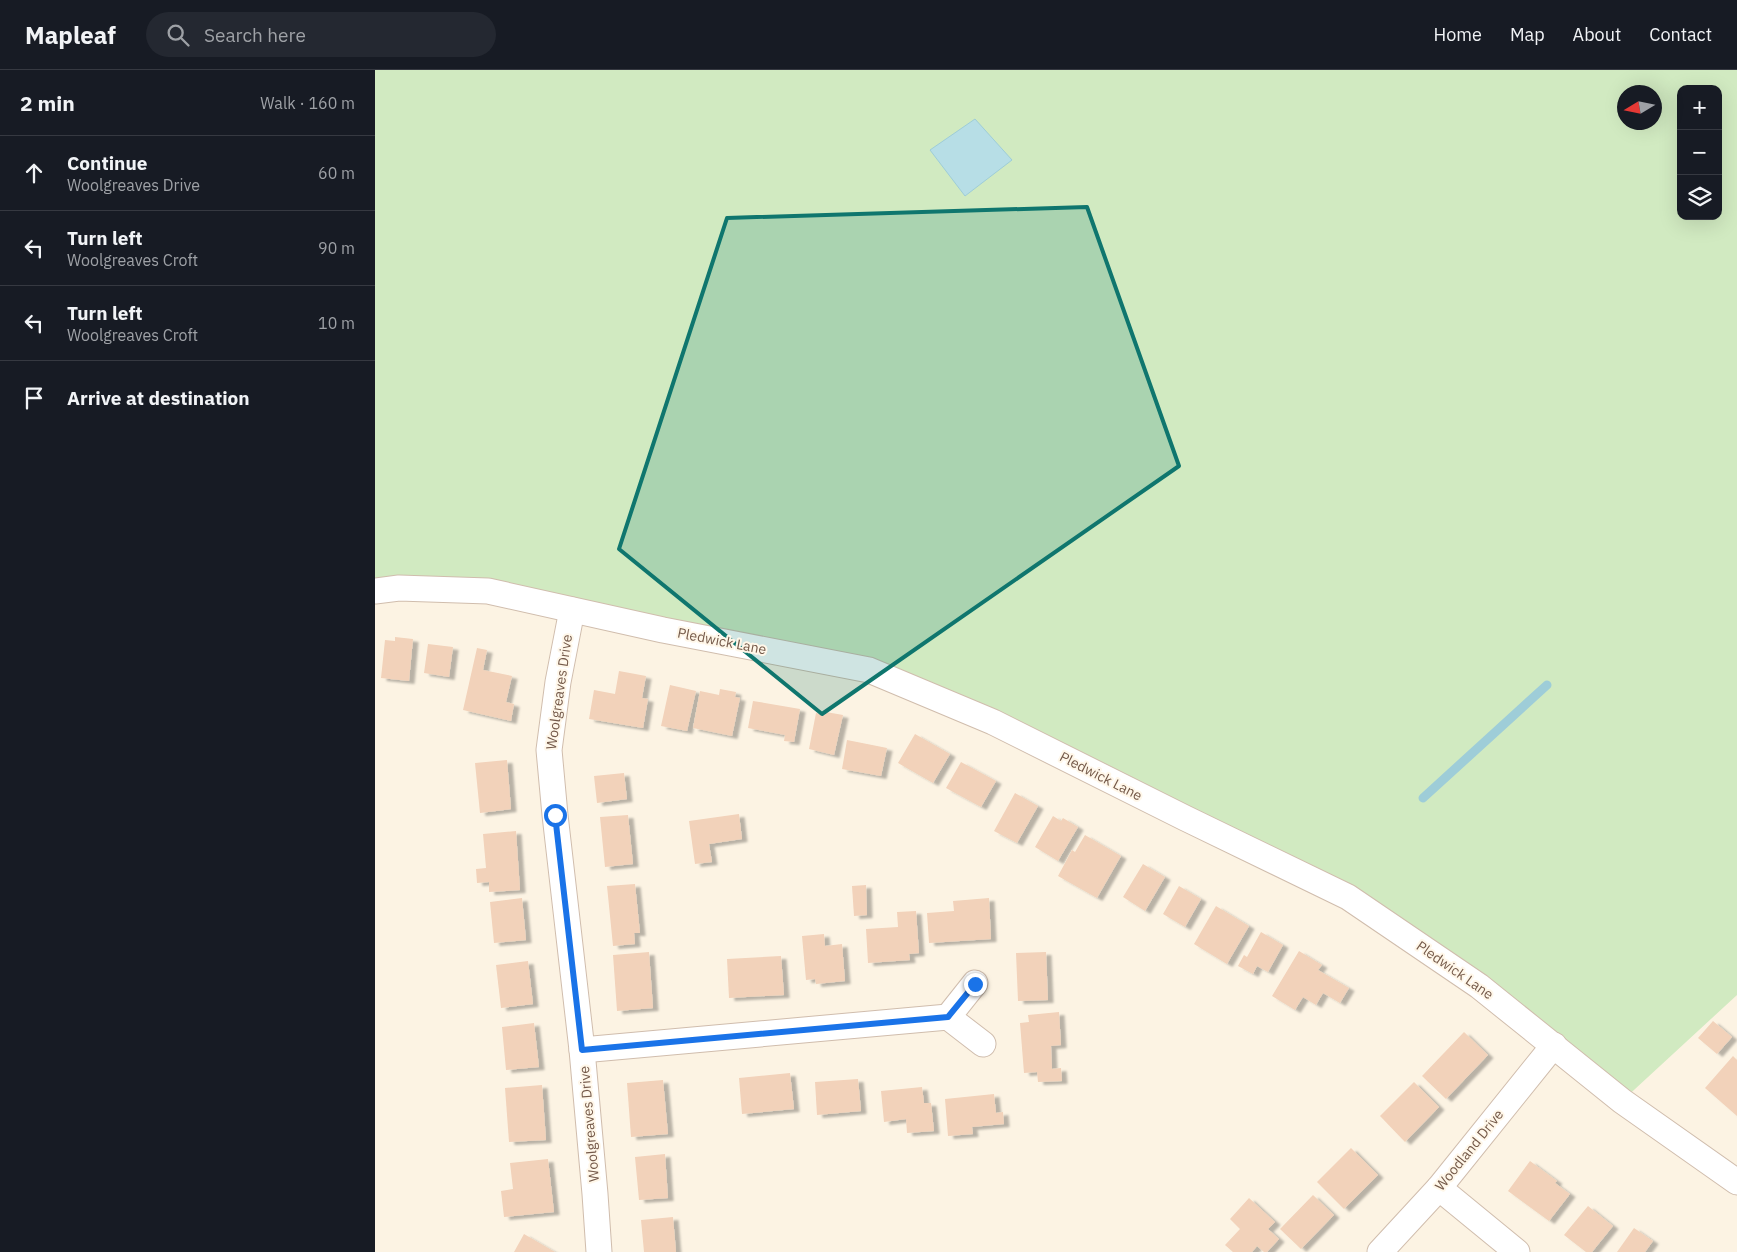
<!DOCTYPE html>
<html lang="en">
<head>
<meta charset="utf-8">
<style>
  :root { --surface:#171b24; --page:#242831; --text:#f1f3f6; --muted:#9ea1a6; --line:#363941 }
  body { margin:0; font-family:"IBM Plex Sans",sans-serif; background:var(--page); color:var(--text) }
  .controls { position:absolute; right:15px; top:15px; display:grid; overflow:hidden; border-radius:10px; box-shadow:0 5px 20px #0002 }
  .controls button { width:45px; height:45px; display:grid; place-items:center; padding:0; border:0; border-bottom:1px solid var(--line); background:var(--surface); color:var(--text); font:25px sans-serif }
  .compass { position:absolute; left:1242px; top:15px; width:45px; height:45px; border-radius:50%; background:var(--surface); box-shadow:0 5px 20px #0002; rotate:260deg }
  .stop { position:absolute; width:15px; height:15px; margin:-11px; border:4px solid #1a73e8; border-radius:50%; background:#fff }
  .stop.end { background:#1a73e8; border-color:#fff; box-shadow:0 1px 5px #0008 }
  .list { margin:0; padding:0; list-style:none }
  h2 { display:flex; justify-content:space-between; align-items:center; height:65px; margin:0; padding:0 20px; font-size:21px }
  h2 small { font-size:16px; font-weight:400; color:var(--muted) }
  .list li { display:grid; grid-template-columns:32px 1fr auto; gap:15px; align-items:center; box-sizing:border-box; height:75px; padding:0 20px; border-top:1px solid var(--line) }
  .list b { display:block; font-size:19px; white-space:nowrap }
  .list p { margin:0; font-size:16px; white-space:nowrap; color:var(--muted) }
  .list em { font-size:16px; font-style:normal; color:var(--muted) }
  .icon { flex:none; width:28px; height:28px; fill:none; stroke:currentColor; stroke-width:2; stroke-linecap:round; stroke-linejoin:round }
  .map { position:relative; flex:none; width:1362px; height:1182px; overflow:hidden }
  header { display:flex; align-items:center; gap:30px; box-sizing:border-box; height:70px; padding:0 25px; background:var(--surface); border-bottom:1px solid var(--line) }
  header strong { font-size:24px }
  nav { display:flex; gap:28px; margin-inline-start:auto; font-size:18px }
  .search { width:350px; height:45px; background:var(--page); display:flex; align-items:center; gap:12px; box-sizing:border-box; padding:0 18px; border-radius:28px; color:var(--muted); font-size:19px }
  main { display:flex }
  aside { flex:1; background:var(--surface) }
  .map>svg:first-child { display:block }
  .green { fill:#d1eac1; fill-rule:evenodd }
  .water { fill:#b7dee6; stroke:#9ecdd8 }
  .lines { fill:none; stroke-linecap:round; stroke-linejoin:round }
  .stream { stroke:#9ecdd8; stroke-width:9 }
  .building { fill:#f2d2ba; filter:url(#shadow) }
  .minor-casing { stroke:#d0bdad; stroke-width:27 }
  .minor { stroke:#fff; stroke-width:25 }
  .route { stroke:#1a73e8; stroke-width:6 }
  .marked { fill:#0f766e; fill-opacity:0.2; stroke:#0f766e; stroke-width:4; stroke-linejoin:round }
  .labels { text-anchor:middle; dominant-baseline:central; stroke-width:4; stroke-linejoin:round; paint-order:stroke }
  .street-label { font-size:14px; fill:#745949; stroke:#fff7e9 }
</style>
</head>
<body>
<header>
<strong>Mapleaf</strong>
<div class="search"><svg class="icon" aria-label="search" viewBox="0 0 24 24"><circle cx="10" cy="10" r="6"/><path d="M15 15l6 6"/></svg>Search here</div>
<nav><a>Home</a><a>Map</a><a>About</a><a>Contact</a></nav>
</header>
<main>
<aside>
<h2>2 min<small>Walk · 160 m</small></h2>
<ul class="list">
<li><svg class="icon" aria-label="ahead" viewBox="0 0 24 24"><path d="M12 20V5M6 11l6-6 6 6"/></svg><div><b>Continue</b><p>Woolgreaves Drive</p></div><em>60 m</em></li>
<li><svg class="icon" aria-label="left" viewBox="0 0 24 24"><path d="M17 20v-9H6M10 6l-5 5 5 5"/></svg><div><b>Turn left</b><p>Woolgreaves Croft</p></div><em>90 m</em></li>
<li><svg class="icon" aria-label="left" viewBox="0 0 24 24"><path d="M17 20v-9H6M10 6l-5 5 5 5"/></svg><div><b>Turn left</b><p>Woolgreaves Croft</p></div><em>10 m</em></li>
<li><svg class="icon" aria-label="arrive" viewBox="0 0 24 24"><path d="M6 21V4h12l-3 4 3 4H6"/></svg><div><b>Arrive at destination</b></div></li>
</ul>
</aside>
<div class="map">
<svg width="1362" height="1182" viewBox="0 0 1362 1182">
  <defs>
    <filter id="shadow"><feDropShadow dx="5.5" dy="3" stdDeviation="1" flood-color="#0004"/></filter>
  </defs>
  <rect width="100%" height="100%" fill="#fcf3e3"/>
  <!-- green -->
  <path class="green" d="M 0,0 L 1362,0 L 1362,925 L 1247,1031 L 973,827 L 494,600 L 197,540 L 0,521 ZM 1306,19 L 1343,19 L 1343,146 L 1306,146 ZM 1250,22 L 1280,22 L 1280,52 L 1250,52 Z"/>
  <!-- water -->
  <polygon class="water" points="600,49 637,90 590,126 555,80"/>
  <g class="lines">
    <!-- stream -->
    <polyline class="stream" points="1048,728 1172,615"/>
  </g>
  <!-- building -->
  <g class="building">
    <polygon points="20,567 38,569 34,611 6,608 10,570 20,571"/>
    <polygon points="53,574 78,577 74,607 49,603"/>
    <polygon points="102,578 112,580 108,600 137,606 131,632 139,634 136,651 88,640"/>
    <polygon points="244,601 271,606 267,628 273,629 268,658 214,649 219,620 240,624"/>
    <polygon points="295,615 321,621 312,661 286,656"/>
    <polygon points="345,619 361,622 360,627 365,628 357,666 318,658 325,621 344,625"/>
    <polygon points="378,631 425,639 419,672 409,671 410,665 373,658"/>
    <polygon points="451,642 468,645 459,685 434,679 441,643 450,645"/>
    <polygon points="540,664 575,684 558,713 523,693"/>
    <polygon points="472,670 512,678 506,706 467,699"/>
    <polygon points="132,690 136,739 105,743 100,693"/>
    <polygon points="586,692 621,711 606,737 571,718"/>
    <polygon points="249,703 252,729 222,733 219,706"/>
    <polygon points="640,723 663,736 642,773 619,761"/>
    <polygon points="364,744 367,769 334,774 337,792 320,794 314,751"/>
    <polygon points="253,745 258,794 230,797 225,747"/>
    <polygon points="678,746 686,751 688,748 703,757 683,791 660,777"/>
    <polygon points="141,761 145,820 114,822 114,812 102,813 101,799 111,798 108,764"/>
    <polygon points="710,765 746,786 722,828 683,806 697,780 700,782"/>
    <polygon points="768,794 790,807 770,841 748,827"/>
    <polygon points="260,814 265,863 259,863 260,874 238,876 232,816"/>
    <polygon points="491,815 492,845 479,846 477,816"/>
    <polygon points="804,816 826,829 810,857 788,844"/>
    <polygon points="147,828 151,870 119,873 115,832"/>
    <polygon points="614,828 616,869 554,873 552,843 579,841 578,831"/>
    <polygon points="841,836 874,856 852,894 819,874"/>
    <polygon points="541,841 544,883 534,884 535,890 493,893 491,859 523,857 522,842"/>
    <polygon points="886,862 908,875 893,902 882,896 878,904 863,896 869,885 872,887"/>
    <polygon points="449,864 450,876 467,874 470,911 441,914 440,909 431,910 427,866"/>
    <polygon points="924,881 947,895 943,900 974,918 965,933 948,923 941,935 928,927 920,940 897,926"/>
    <polygon points="274,882 278,938 242,941 238,885"/>
    <polygon points="671,882 673,930 643,931 641,883"/>
    <polygon points="406,886 409,925 354,928 352,889"/>
    <polygon points="153,891 158,934 126,938 121,895"/>
    <polygon points="684,942 686,975 676,976 677,999 686,998 687,1011 663,1012 662,1002 649,1003 645,953 654,952 653,945"/>
    <polygon points="1338,951 1357,967 1342,984 1323,968"/>
    <polygon points="159,953 164,997 131,1000 127,957"/>
    <polygon points="1089,962 1113,985 1071,1029 1047,1006"/>
    <polygon points="1358,986 1362,990 1362,1046 1330,1018"/>
    <polygon points="415,1003 419,1039 367,1044 364,1008"/>
    <polygon points="483,1009 486,1041 442,1045 440,1012"/>
    <polygon points="288,1010 293,1064 256,1067 252,1013"/>
    <polygon points="1039,1012 1064,1037 1030,1072 1005,1046"/>
    <polygon points="167,1015 171,1070 134,1072 130,1018"/>
    <polygon points="547,1017 549,1033 556,1033 559,1061 532,1063 531,1049 509,1052 506,1021"/>
    <polygon points="619,1024 621,1043 628,1042 629,1054 597,1057 598,1064 573,1066 570,1029"/>
    <polygon points="976,1078 1003,1105 969,1139 942,1112"/>
    <polygon points="290,1084 293,1128 264,1130 260,1087"/>
    <polygon points="173,1089 179,1142 129,1147 126,1121 138,1119 135,1093"/>
    <polygon points="1155,1091 1182,1111 1180,1113 1195,1124 1174,1151 1133,1121"/>
    <polygon points="938,1125 959,1145 926,1179 905,1159"/>
    <polygon points="874,1128 900,1152 893,1159 904,1169 892,1182 889,1182 882,1176 877,1182 858,1182 850,1175 865,1159 855,1149"/>
    <polygon points="1213,1136 1238,1156 1217,1182 1211,1182 1189,1165"/>
    <polygon points="298,1147 301,1182 269,1182 266,1150"/>
    <polygon points="1259,1158 1278,1171 1270,1182 1242,1182"/>
    <polygon points="149,1164 180,1182 139,1182"/>
  </g>
  <g class="lines">
    <!-- minor casing -->
    <g class="minor-casing">
      <g id="minor">
        <polyline points="0,521 24,518 113,521 288,560 494,600 618,652 810,748 973,827 1104,916 1247,1031 1362,1112"/>
        <polyline points="197,540 183,612 174,680 180,745 207,980 220,1124 224,1182"/>
        <polyline points="600,913 573,947 608,974"/>
        <polyline points="207,980 573,947"/>
        <polyline points="1064,1118 1142,1182"/>
        <polyline points="1005,1182 1064,1118 1179,975"/>
      </g>
    </g>
    <!-- minor -->
    <use href="#minor" class="minor"/>
  </g>
  <g class="lines">
    <!-- route -->
    <polyline class="route" points="180,745 207,980 573,947 600,914"/>
  </g>
  <!-- marked area -->
  <path class="marked" d="M 712,137 L 804,396 L 447,644 L 244,479 L 352,148 Z"/>
  <g class="labels">
    <!-- street labels -->
    <g class="street-label">
      <text transform="translate(347 571) rotate(11)">Pledwick Lane</text>
      <text transform="translate(184 622) rotate(-82)">Woolgreaves Drive</text>
      <text transform="translate(726 706) rotate(27)">Pledwick Lane</text>
      <text transform="translate(1080 900) rotate(35)">Pledwick Lane</text>
      <text transform="translate(214 1054) rotate(-95)">Woolgreaves Drive</text>
      <text transform="translate(1094 1080) rotate(-51)">Woodland Drive</text>
    </g>
  </g>
</svg>
<div class="controls">
<button>+</button>
<button>−</button>
<button><svg class="icon" aria-label="layers" viewBox="0 0 24 24"><path d="M12 4l9 5-9 5-9-5zM3 14l9 5 9-5"/></svg></button>
</div>
<svg class="compass" viewBox="-18 -18 36 36"><path d="M0-13l5 13h-10z" fill="#e53935"/><path d="M0 13l5-13h-10z" fill="#9ea1a6"/></svg>
<div class="stop" style="left:180px;top:745px"></div>
<div class="stop end" style="left:600px;top:914px"></div>
</div>
</main>
</body>
</html>
